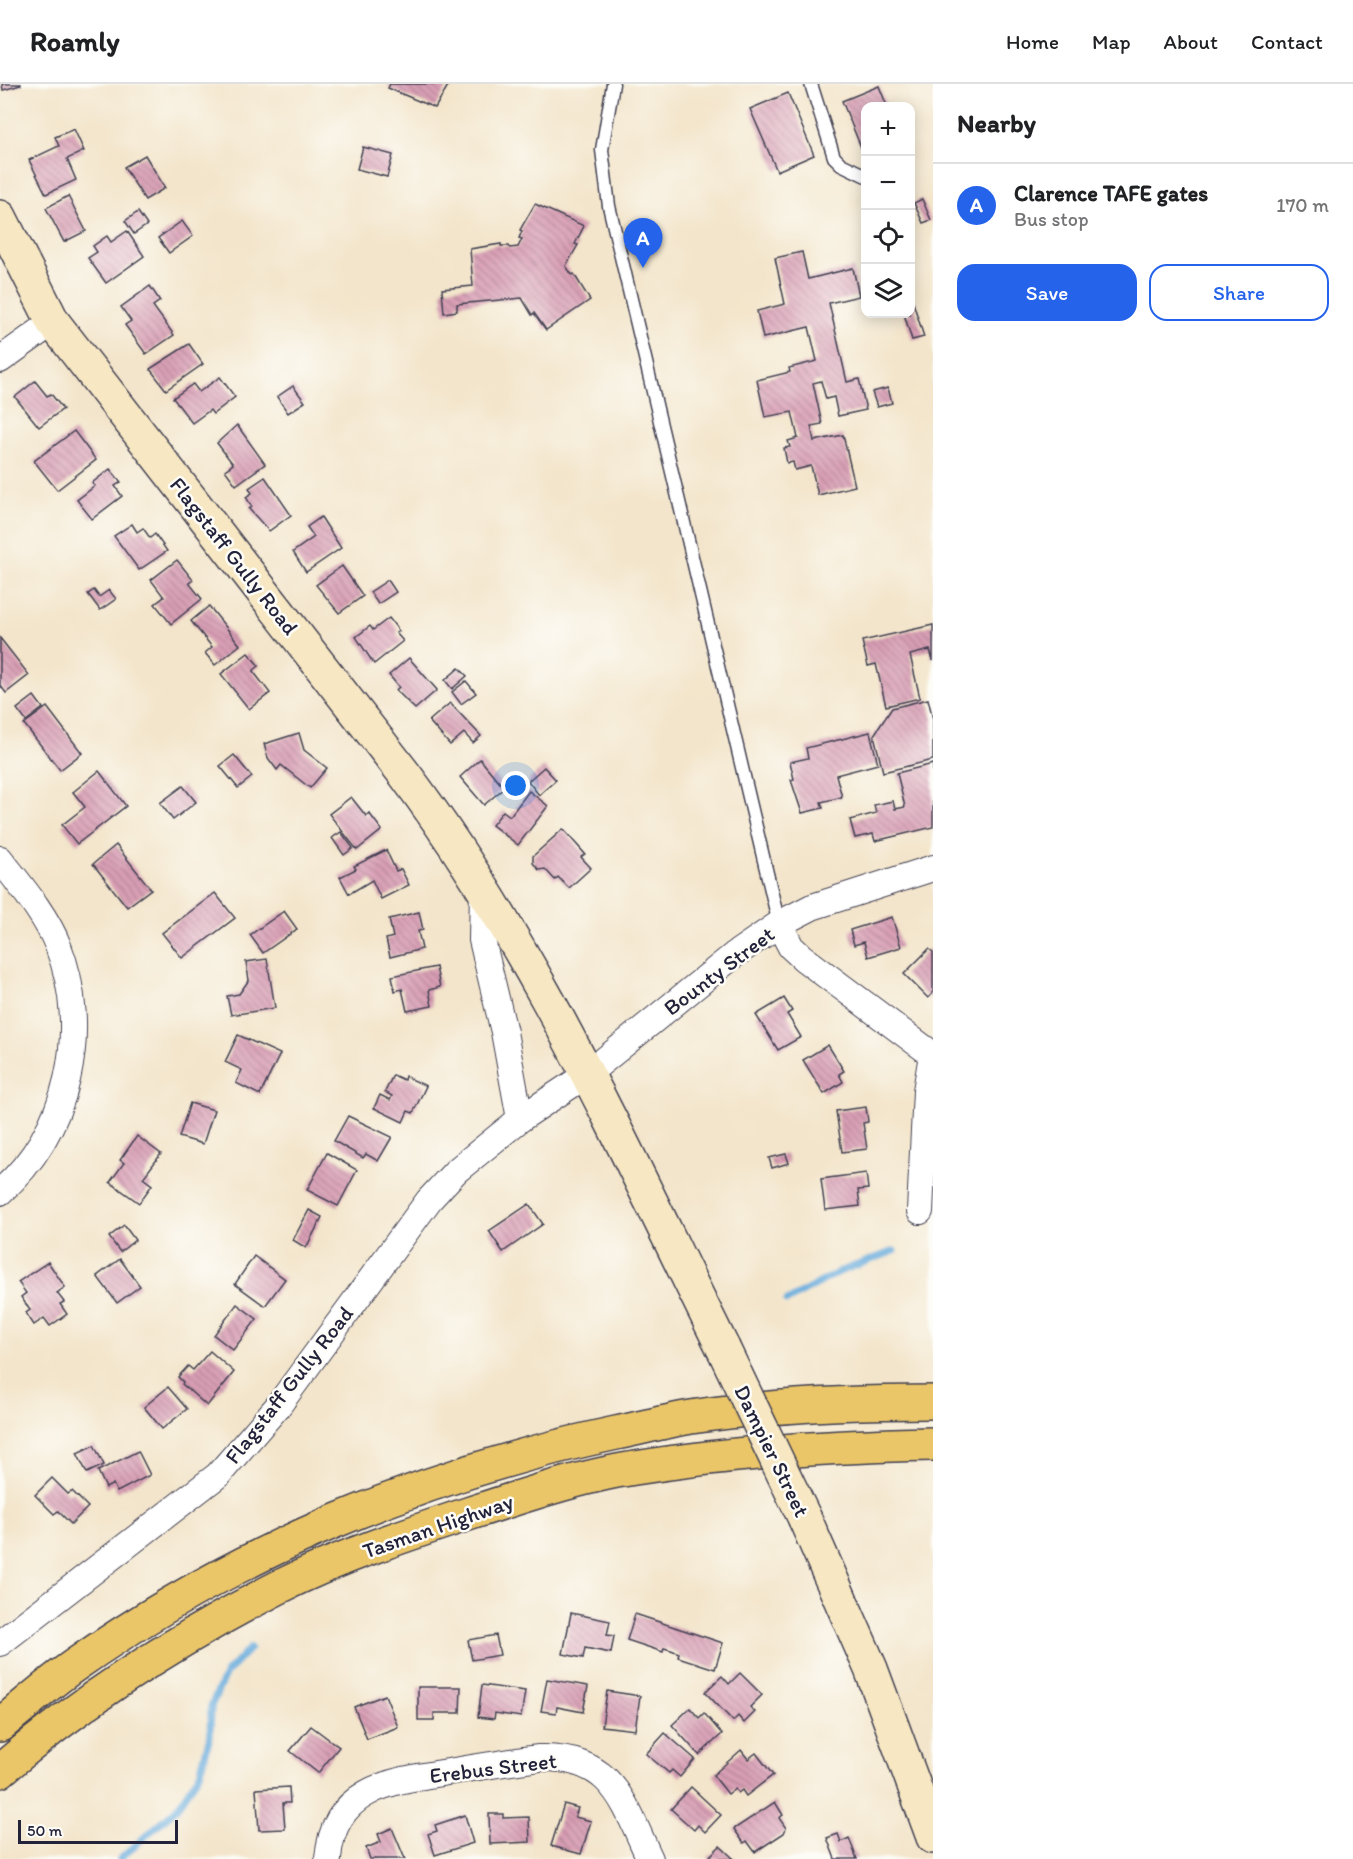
<!DOCTYPE html>
<html lang="en">
<head>
<meta charset="utf-8">
<style>
  :root { --surface:#fff; --page:#f6f6f6; --text:#202124; --muted:#757577; --line:#e0e0e0; --accent:#2563eb }
  body { margin:0; font-family:Itim,sans-serif; background:var(--page); color:var(--text) }
  .controls { position:absolute; right:18px; top:18px; display:grid; overflow:hidden; border-radius:12px; box-shadow:0 3px 15px #0003 }
  .controls button { width:54px; height:54px; display:grid; place-items:center; padding:0; border:0; border-bottom:2px solid var(--line); background:var(--surface); color:var(--text); font:30px sans-serif }
  .scale { position:absolute; left:18px; bottom:15px; width:160px; box-sizing:border-box; padding-left:6px; border:3px solid #22223b; border-top:0; font-size:16px; line-height:21px; white-space:nowrap; color:#22223b; -webkit-text-stroke:4px #fdfcf7; paint-order:stroke }
  .you { position:absolute; left:516px; top:702px; width:21px; height:21px; margin:-15px; border:4px solid #fff; border-radius:50%; background:#1a73e8; box-shadow:0 0 0 9px #1a73e833 }
  .badge { display:grid; place-items:center; width:39px; height:39px; border-radius:50%; background:var(--accent); color:#fff; font-size:20px; font-weight:700 }
  .pin { position:absolute; translate:-50% -50px; filter:drop-shadow(0 2px 3px #0008) }
  .pin::after { content:''; position:absolute; top:32px; width:21px; height:18px; background:inherit; clip-path:polygon(0 0,100% 0,50% 100%) }
  .list { margin:0; padding:0; list-style:none }
  h2 { display:flex; justify-content:space-between; align-items:center; height:78px; margin:0; padding:0 24px; font-size:26px }
  h2 small { font-size:20px; font-weight:400; color:var(--muted) }
  .list li { display:grid; grid-template-columns:39px 1fr auto; gap:18px; align-items:center; box-sizing:border-box; height:84px; padding:0 24px; border-top:2px solid var(--line) }
  .list b { display:block; font-size:22px; white-space:nowrap }
  .list p { margin:0; font-size:20px; white-space:nowrap; color:var(--muted) }
  .list em { font-size:20px; font-style:normal; color:var(--muted) }
  .actions { display:flex; gap:12px; padding:18px 24px }
  .actions a { flex:1; padding:14px 0; border:2px solid var(--accent); border-radius:18px; text-align:center; font-size:21px; color:var(--accent) }
  .actions .main { background:var(--accent); color:#fff }
  .icon { flex:none; width:33px; height:33px; fill:none; stroke:currentColor; stroke-width:2; stroke-linecap:round; stroke-linejoin:round }
  .map { position:relative; flex:none; width:933px; height:1775px; overflow:hidden }
  header { display:flex; align-items:center; gap:36px; box-sizing:border-box; height:84px; padding:0 30px; background:var(--surface); border-bottom:2px solid var(--line) }
  header strong { font-size:28px }
  nav { display:flex; gap:33px; margin-inline-start:auto; font-size:21px }
  main { display:flex }
  aside { flex:1; background:var(--surface) }
  .map>svg:first-child { display:block }
  .lines { fill:none; stroke-linecap:round; stroke-linejoin:round }
  .stream { stroke:#65aadb; stroke-width:7 }
  .building { fill:url(#building-back-hatch) }
  .lane-casing { stroke:#413f51; stroke-width:15 }
  .street-casing { stroke:#413f51; stroke-width:28 }
  .secondary-casing { stroke:#413f51; stroke-width:36 }
  .highway-casing { stroke:#413f51; stroke-width:36 }
  .lane { stroke:#fff; stroke-width:12 }
  .street { stroke:#fff; stroke-width:26 }
  .secondary { stroke:#f7e8c3; stroke-width:33 }
  .highway { stroke:#ebc669; stroke-width:33 }
  .secondary-bridge-casing { stroke:#413f51; stroke-width:36; stroke-linecap:butt }
  .secondary-bridge { stroke:#f7e8c3; stroke-width:33 }
  .labels { text-anchor:middle; dominant-baseline:central; stroke-width:5; stroke-linejoin:round; paint-order:stroke }
  .street-label { font-size:22px; fill:#22223b; stroke:#fdfcf7 }
</style>
</head>
<body>
<header>
<strong>Roamly</strong>
<nav><a>Home</a><a>Map</a><a>About</a><a>Contact</a></nav>
</header>
<main>
<div class="map">
<svg width="933" height="1775" viewBox="0 0 933 1775">
  <defs>
    <pattern id="building-back-hatch" width="6" height="6" patternUnits="userSpaceOnUse" patternTransform="scale(1.5)"><rect width="6" height="6" fill="#d99fb5"/><path d="M-1 5l2 2M0 0l6 6M5-1l2 2" fill="none" stroke="#b08194"/></pattern>
  </defs>
  <rect width="100%" height="100%" fill="#fdfcf7"/>
  <filter id="ink" filterUnits="userSpaceOnUse"><feTurbulence type="fractalNoise" baseFrequency=".0167" numOctaves="2"/><feDisplacementMap in="SourceGraphic" scale="12" xChannelSelector="R" yChannelSelector="G"/><feConvolveMatrix kernelMatrix="1 2 1 2 8 2 1 2 1" color-interpolation-filters="sRGB"/></filter>
  <filter id="wash" filterUnits="userSpaceOnUse"><feTurbulence type="fractalNoise" baseFrequency=".008" numOctaves="4" result="noise"/><feDisplacementMap in="SourceGraphic" scale="24" xChannelSelector="R" yChannelSelector="G"/><feGaussianBlur stdDeviation="1.35" result="paint"/><feColorMatrix in="noise" values="0 0 0 0 0 0 0 0 0 0 0 0 0 0 0 0 0 1.4 0 .05"/><feComposite in="paint" operator="in"/></filter>
  <g filter="url(#wash)">
    <rect width="100%" height="100%" fill="#f3e5cb"/>
    <g class="lines">
      <!-- stream -->
      <g class="stream">
        <polyline points="787,1217 839,1188 894,1167"/>
        <polyline points="120,1775 177,1724 200,1689 210,1653 211,1622 226,1589 250,1564"/>
      </g>
    </g>
    <g id="blocks">
      <!-- building -->
      <g class="building">
        <polygon points="2,0 21,0 21,1 3,6"/>
        <polygon points="390,0 449,0 435,24 388,4"/>
        <polygon points="879,2 887,22 866,22 865,73 842,17"/>
        <polygon points="788,9 814,71 777,87 750,25"/>
        <polygon points="74,45 84,67 67,75 76,96 46,110 29,76 59,62 55,53"/>
        <polygon points="363,63 393,71 387,93 357,85"/>
        <polygon points="145,71 165,104 145,116 124,83"/>
        <polygon points="68,112 86,147 64,158 46,124"/>
        <polygon points="922,115 931,136 923,139 914,119"/>
        <polygon points="535,120 584,142 575,160 578,161 566,182 572,191 574,190 590,216 546,246 534,229 532,231 522,214 457,220 457,227 444,229 442,205 473,202 470,165 501,160 501,162 509,162 510,164 518,163 522,155 519,154 522,147 520,146"/>
        <polygon points="138,128 147,141 134,150 125,137"/>
        <polygon points="182,137 193,152 169,169 158,154"/>
        <polygon points="127,147 144,172 106,199 88,174 97,168 93,162 107,152 111,158"/>
        <polygon points="802,168 808,195 853,184 859,212 829,219 847,298 859,295 866,326 838,332 834,313 826,315 821,297 813,299 822,340 811,342 814,357 843,351 855,402 818,411 811,382 795,386 793,378 787,379 784,364 790,363 788,357 798,354 792,328 765,333 757,296 790,288 789,284 817,277 809,243 763,254 757,227 785,220 775,174"/>
        <polygon points="150,202 160,217 153,222 174,251 146,270 125,241 131,237 121,223"/>
        <polygon points="911,212 924,253 912,256 904,230 910,230"/>
        <polygon points="189,260 203,280 166,306 150,285"/>
        <polygon points="220,293 235,313 213,330 210,326 192,339 173,314 193,300 199,308"/>
        <polygon points="35,297 47,312 51,310 63,325 39,343 15,313"/>
        <polygon points="293,302 305,318 288,329 277,313"/>
        <polygon points="888,304 892,319 877,323 872,308"/>
        <polygon points="237,341 265,380 236,401 225,386 233,380 217,359"/>
        <polygon points="74,347 96,376 57,406 34,377"/>
        <polygon points="110,385 121,398 115,402 122,412 92,435 77,416 95,402 92,399"/>
        <polygon points="265,393 291,431 269,447 249,425 252,423 246,413 252,409 249,404"/>
        <polygon points="321,433 341,464 306,488 293,468 314,453 307,443"/>
        <polygon points="132,440 137,448 143,444 150,454 155,450 167,467 139,486 114,452"/>
        <polygon points="177,476 193,496 189,499 202,515 171,540 155,520 164,513 151,496"/>
        <polygon points="342,482 363,512 339,529 316,501"/>
        <polygon points="388,496 396,508 378,520 370,508"/>
        <polygon points="94,506 99,513 109,506 116,515 100,526 88,510"/>
        <polygon points="209,522 240,561 215,581 205,569 212,563 191,537"/>
        <polygon points="389,534 399,547 396,549 403,557 374,580 356,553 370,542 373,546"/>
        <polygon points="933,541 933,577 930,566 910,571 920,614 886,622 876,580 868,582 862,557"/>
        <polygon points="0,554 29,591 6,609 0,601"/>
        <polygon points="248,569 259,582 253,587 270,609 249,625 221,590"/>
        <polygon points="409,574 437,606 415,625 396,606 399,603 389,591"/>
        <polygon points="459,584 467,592 452,605 445,596"/>
        <polygon points="466,597 476,609 461,620 452,608"/>
        <polygon points="34,612 43,624 26,637 17,625"/>
        <polygon points="928,615 933,635 933,676 883,688 874,651 892,624"/>
        <polygon points="450,619 481,652 473,659 464,649 450,661 429,637"/>
        <polygon points="47,623 82,669 60,686 24,640"/>
        <polygon points="870,648 878,680 836,691 842,713 821,718 823,724 802,729 791,696 794,695 790,678 808,674 806,664"/>
        <polygon points="299,649 304,666 327,684 310,704 281,681 277,686 268,674 264,660"/>
        <polygon points="234,671 252,693 238,704 220,682"/>
        <polygon points="480,675 504,704 484,721 460,693"/>
        <polygon points="933,680 933,743 875,757 873,750 855,754 850,736 876,729 874,721 893,717 895,725 905,723 897,689"/>
        <polygon points="544,683 556,696 539,711 528,697"/>
        <polygon points="99,687 126,722 77,760 62,741 85,723 73,708"/>
        <polygon points="183,702 196,718 173,736 160,719"/>
        <polygon points="529,707 548,722 518,761 492,741 503,727 510,732"/>
        <polygon points="351,713 366,732 369,729 382,746 357,766 329,730"/>
        <polygon points="563,745 585,770 581,773 591,784 569,804 558,793 555,796 545,785 539,786 533,779 533,772"/>
        <polygon points="341,748 353,764 344,771 332,754"/>
        <polygon points="116,761 151,805 127,823 93,780"/>
        <polygon points="386,766 396,787 401,785 409,801 381,815 372,796 349,810 340,793 356,785 354,782"/>
        <polygon points="215,809 235,834 182,874 162,849"/>
        <polygon points="284,827 297,845 263,869 250,851"/>
        <polygon points="419,828 423,846 418,847 422,865 390,873 386,855 393,853 389,835"/>
        <polygon points="892,833 901,863 868,873 864,858 854,861 850,846"/>
        <polygon points="929,865 933,868 933,909 928,914 904,890"/>
        <polygon points="267,875 275,924 231,931 227,912 239,910 249,896 246,878"/>
        <polygon points="436,883 440,903 429,906 432,922 407,927 402,905 395,907 392,892"/>
        <polygon points="784,914 792,927 787,930 801,953 778,966 756,931"/>
        <polygon points="238,951 280,970 260,1011 236,999 242,986 225,978"/>
        <polygon points="828,961 844,987 839,990 843,998 824,1010 803,976"/>
        <polygon points="393,991 404,996 405,992 426,1002 413,1029 408,1027 403,1038 374,1024 380,1011 390,1016 392,1012 385,1008"/>
        <polygon points="190,1019 214,1026 203,1060 179,1053"/>
        <polygon points="866,1023 868,1038 863,1039 867,1065 842,1068 836,1027"/>
        <polygon points="348,1032 392,1053 378,1077 366,1070 363,1074 334,1057"/>
        <polygon points="137,1052 161,1070 143,1094 152,1101 139,1119 110,1098 124,1079 120,1076"/>
        <polygon points="327,1069 357,1086 338,1122 307,1106"/>
        <polygon points="786,1070 789,1079 772,1084 769,1074"/>
        <polygon points="866,1089 868,1105 858,1106 860,1122 825,1126 821,1095"/>
        <polygon points="529,1120 543,1140 503,1168 489,1147"/>
        <polygon points="309,1126 322,1133 306,1164 293,1156"/>
        <polygon points="124,1141 135,1156 120,1168 109,1153"/>
        <polygon points="254,1172 285,1195 265,1222 235,1200"/>
        <polygon points="120,1175 140,1202 117,1219 97,1192"/>
        <polygon points="48,1178 65,1203 57,1209 64,1218 60,1220 67,1230 50,1242 44,1234 34,1241 26,1229 30,1226 21,1213 26,1209 18,1198"/>
        <polygon points="237,1220 257,1235 233,1266 214,1251"/>
        <polygon points="210,1267 234,1288 207,1322 182,1300 183,1298 178,1293 188,1282 193,1286"/>
        <polygon points="168,1303 187,1325 162,1345 144,1323"/>
        <polygon points="94,1361 104,1381 87,1389 77,1369"/>
        <polygon points="138,1367 150,1391 117,1408 113,1400 106,1404 98,1387"/>
        <polygon points="52,1394 68,1410 72,1407 88,1423 71,1440 58,1427 54,1430 35,1411"/>
        <polygon points="571,1529 610,1537 607,1551 614,1552 611,1569 585,1564 583,1574 563,1570"/>
        <polygon points="635,1530 723,1559 715,1585 678,1573 679,1569 671,1566 664,1564 663,1568 627,1556"/>
        <polygon points="496,1551 500,1571 472,1576 468,1556"/>
        <polygon points="740,1589 762,1611 750,1623 755,1628 744,1639 738,1632 733,1637 705,1608 722,1592 729,1600"/>
        <polygon points="547,1595 588,1602 583,1628 557,1623 556,1629 541,1627"/>
        <polygon points="482,1601 525,1607 521,1633 495,1629 494,1635 478,1633"/>
        <polygon points="418,1603 461,1603 460,1629 434,1629 434,1636 418,1636"/>
        <polygon points="607,1607 640,1612 635,1646 602,1642"/>
        <polygon points="385,1611 398,1643 367,1655 354,1623"/>
        <polygon points="690,1624 699,1634 704,1629 722,1650 699,1671 672,1641"/>
        <polygon points="311,1642 339,1663 318,1689 290,1667"/>
        <polygon points="665,1649 695,1675 680,1693 672,1686 669,1689 646,1670"/>
        <polygon points="741,1666 748,1675 756,1669 773,1691 746,1712 742,1706 738,1709 735,1705 728,1710 713,1691"/>
        <polygon points="289,1703 290,1719 283,1719 285,1745 259,1746 256,1705"/>
        <polygon points="691,1703 721,1731 705,1748 698,1741 694,1746 671,1725"/>
        <polygon points="775,1718 783,1731 779,1734 786,1744 784,1749 755,1768 747,1757 744,1759 734,1745"/>
        <polygon points="564,1720 578,1724 575,1733 591,1737 581,1770 551,1762"/>
        <polygon points="489,1730 503,1730 503,1734 529,1733 530,1758 490,1760"/>
        <polygon points="465,1731 473,1759 435,1771 428,1750 437,1747 435,1741"/>
        <polygon points="392,1744 405,1775 370,1775 366,1764 381,1758 378,1750"/>
        <polygon points="838,1750 841,1758 849,1754 857,1775 835,1775 827,1754"/>
        <polygon points="720,1762 734,1775 707,1775"/>
      </g>
    </g>
  </g>
  <g filter="url(#ink)">
    <use href="#blocks" fill-opacity="0" stroke="#413f51" stroke-width="1.5"/>
    <g class="lines">
      <!-- lane casing -->
      <g class="lane-casing">
        <g id="lane">
          <polyline points="613,0 602,66 609,122 779,840"/>
          <polyline points="811,0 834,73 841,80 866,92"/>
        </g>
      </g>
      <!-- street casing -->
      <g class="street-casing">
        <g id="street">
          <polyline points="0,276 53,238"/>
          <path d="M 0,775 C 21,802 46,831 58,862 C 91,946 69,1049 0,1108"/>
          <polyline points="483,804 482,856 504,948 520,1035"/>
          <polyline points="779,840 791,863 803,874 933,971"/>
          <polyline points="920,1127 926,1007 932,971"/>
          <polyline points="0,1559 218,1391 278,1322 429,1116 456,1087 520,1035 586,991 734,871 779,840 812,823 933,784"/>
          <path d="M 328,1775 C 333,1704 391,1697 448,1688 C 478,1683 508,1678 539,1674 C 613,1672 623,1717 650,1775"/>
        </g>
      </g>
      <!-- secondary casing -->
      <g class="secondary-casing">
        <g id="secondary">
          <path d="M 0,133 L 53,238 L 406,692 C 537,867 626,1070 723,1264"/>
          <polyline points="805,1435 871,1585 933,1753"/>
        </g>
      </g>
      <!-- highway casing -->
      <g class="highway-casing">
        <g id="highway">
          <path d="M 0,1641 C 25,1621 49,1599 75,1581 C 237,1467 423,1390 616,1349 C 641,1344 666,1337 691,1333 C 770,1321 853,1318 933,1318"/>
          <path d="M 0,1687 C 84,1614 180,1554 279,1503 C 339,1473 405,1451 468,1430 C 519,1413 582,1392 635,1384 C 733,1368 834,1362 933,1360"/>
        </g>
      </g>
      <!-- lane -->
      <use href="#lane" class="lane"/>
      <!-- street -->
      <use href="#street" class="street"/>
      <!-- secondary -->
      <use href="#secondary" class="secondary"/>
      <!-- highway -->
      <use href="#highway" class="highway"/>
      <!-- secondary-bridge casing -->
      <g class="secondary-bridge-casing">
        <polyline id="secondary-bridge" points="723,1264 805,1435"/>
      </g>
      <!-- secondary-bridge -->
      <use href="#secondary-bridge" class="secondary-bridge"/>
    </g>
  </g>
  <g class="labels">
    <!-- street labels -->
    <g class="street-label">
      <text transform="translate(234 472) rotate(52)">Flagstaff Gully Road</text>
      <text transform="translate(719 887) rotate(-37)">Bounty Street</text>
      <text transform="translate(289 1301) rotate(-52)">Flagstaff Gully Road</text>
      <text transform="translate(772 1367) rotate(64)">Dampier Street</text>
      <text transform="translate(438 1442) rotate(-19)">Tasman Highway</text>
      <text transform="translate(493 1684) rotate(-7)">Erebus Street</text>
    </g>
  </g>
</svg>
<div class="controls">
<button>+</button>
<button>−</button>
<button><svg class="icon" aria-label="locate" viewBox="0 0 24 24"><circle cx="12" cy="12" r="6"/><path d="M12 2v4M12 18v4M2 12h4M18 12h4"/></svg></button>
<button><svg class="icon" aria-label="layers" viewBox="0 0 24 24"><path d="M12 4l9 5-9 5-9-5zM3 14l9 5 9-5"/></svg></button>
</div>
<div class="scale">50 m</div>
<div class="you"></div>
<div class="pin badge" style="left:643px;top:184px">A</div>
</div>
<aside>
<h2>Nearby<small></small></h2>
<ul class="list">
<li><span class="badge">A</span><div><b>Clarence TAFE gates</b><p>Bus stop</p></div><em>170 m</em></li>
</ul>
<div class="actions"><a class="main">Save</a><a>Share</a></div>
</aside>
</main>
</body>
</html>
